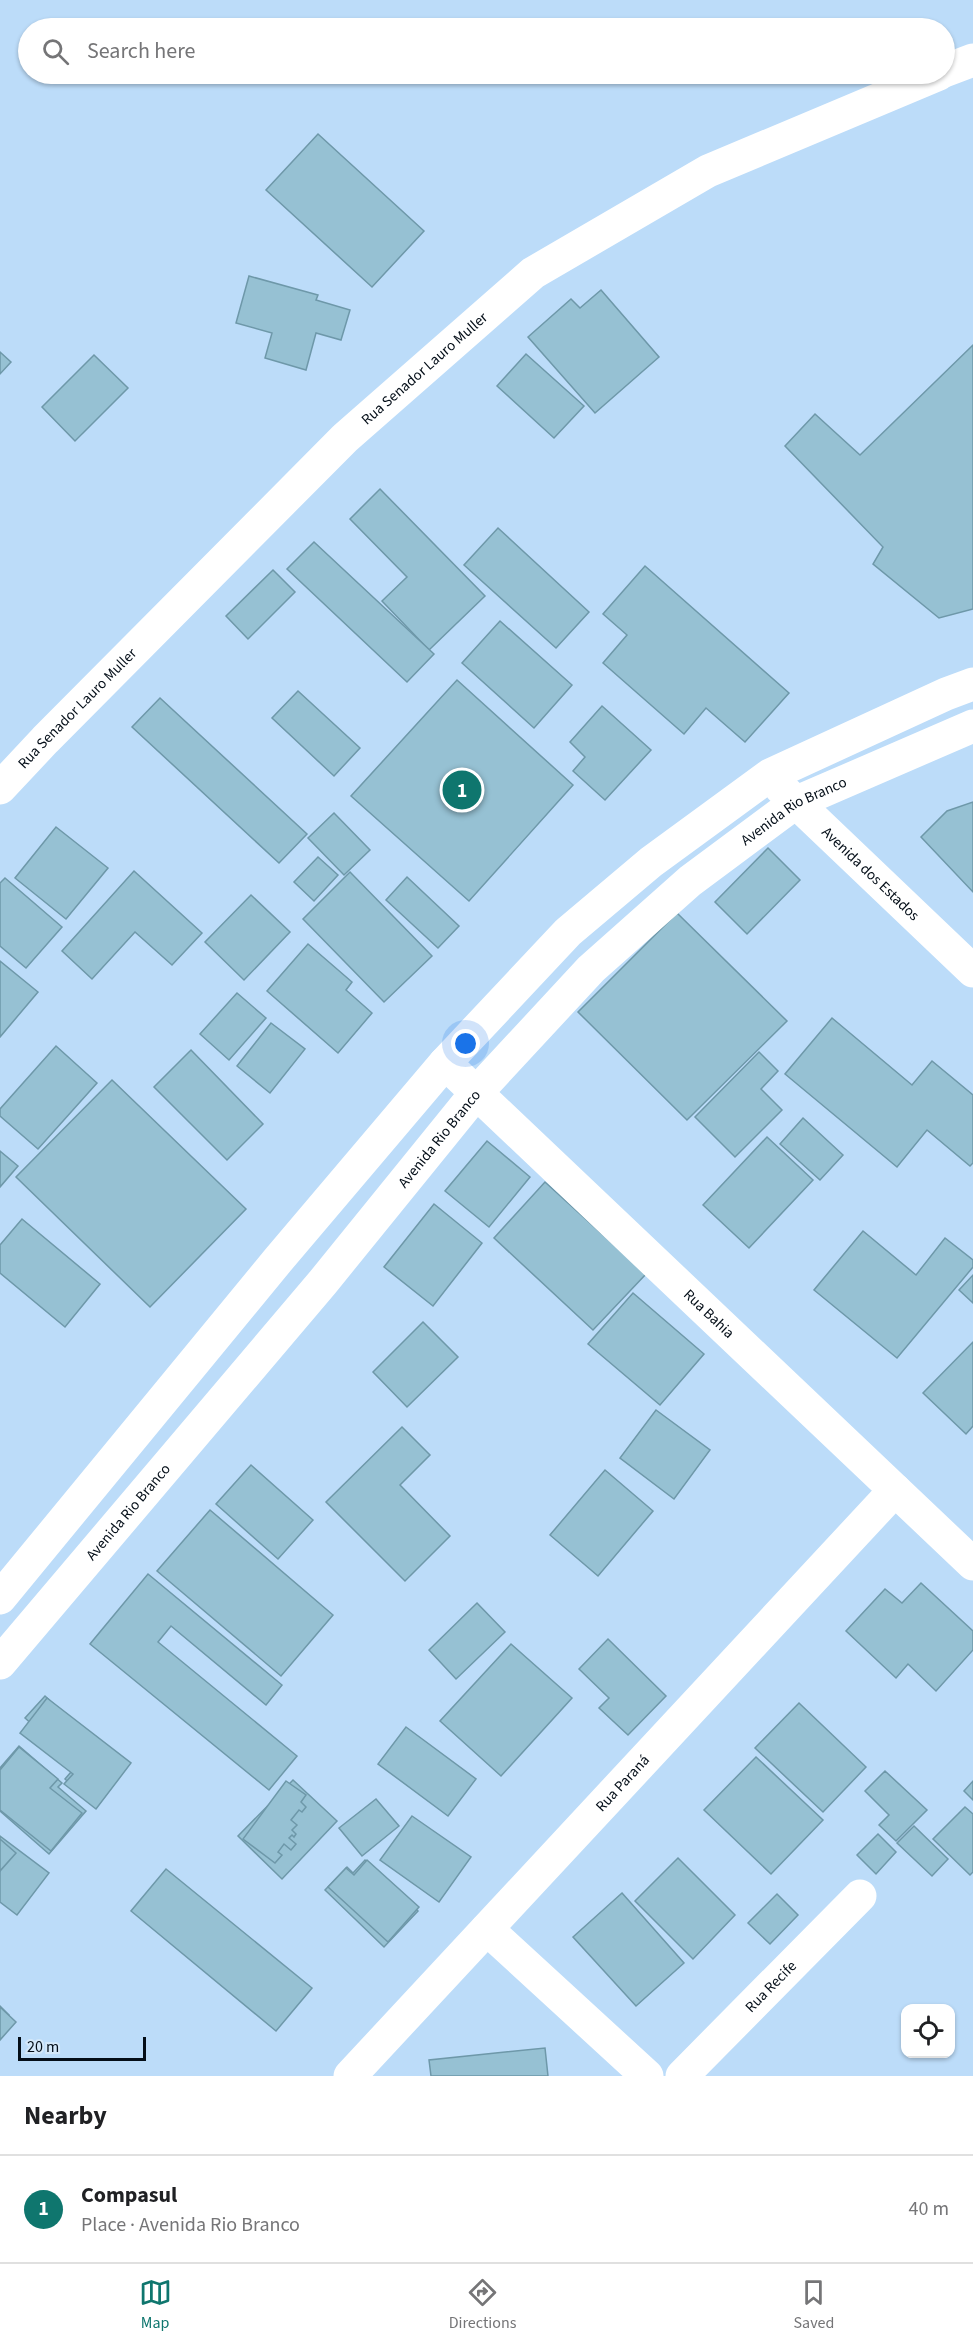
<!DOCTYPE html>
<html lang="en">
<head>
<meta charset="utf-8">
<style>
  :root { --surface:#fff; --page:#f6f6f6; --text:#202124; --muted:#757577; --line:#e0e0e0; --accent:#0f766e }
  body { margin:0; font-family:"Source Sans 3",sans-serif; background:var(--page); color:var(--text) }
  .controls { position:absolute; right:18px; bottom:18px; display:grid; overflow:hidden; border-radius:12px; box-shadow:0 2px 4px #0004 }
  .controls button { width:54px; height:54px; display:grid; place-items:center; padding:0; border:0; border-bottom:2px solid var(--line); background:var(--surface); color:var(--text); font:30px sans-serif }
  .scale { position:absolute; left:18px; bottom:15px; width:128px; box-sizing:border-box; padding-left:6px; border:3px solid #040e18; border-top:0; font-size:16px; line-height:21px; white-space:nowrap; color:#040e18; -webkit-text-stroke:4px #d4e8f9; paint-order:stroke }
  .you { position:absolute; left:466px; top:1044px; width:21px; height:21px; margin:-15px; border:4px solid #fff; border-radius:50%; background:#1a73e8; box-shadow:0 0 0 9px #1a73e833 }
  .badge { display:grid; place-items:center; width:39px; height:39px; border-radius:50%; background:var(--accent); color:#fff; font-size:20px; font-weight:700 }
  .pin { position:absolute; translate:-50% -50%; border:3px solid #fff; box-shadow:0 2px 6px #0006 }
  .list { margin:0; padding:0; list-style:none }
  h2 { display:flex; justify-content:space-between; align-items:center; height:78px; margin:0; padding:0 24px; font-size:26px }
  h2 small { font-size:20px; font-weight:400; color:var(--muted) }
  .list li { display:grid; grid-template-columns:39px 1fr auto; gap:18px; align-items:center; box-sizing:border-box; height:108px; padding:0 24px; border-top:2px solid var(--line) }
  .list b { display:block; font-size:22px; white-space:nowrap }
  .list p { margin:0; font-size:20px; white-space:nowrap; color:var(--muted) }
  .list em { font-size:20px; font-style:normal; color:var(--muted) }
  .icon { flex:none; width:33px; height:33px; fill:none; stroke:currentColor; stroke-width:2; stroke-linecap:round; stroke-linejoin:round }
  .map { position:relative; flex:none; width:973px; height:2076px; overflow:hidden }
  .search { position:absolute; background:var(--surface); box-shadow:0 2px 4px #0004; left:18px; right:18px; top:18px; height:66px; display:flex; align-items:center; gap:15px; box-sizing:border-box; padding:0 21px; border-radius:33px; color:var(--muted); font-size:22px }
  .sheet { height:186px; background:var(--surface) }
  nav { display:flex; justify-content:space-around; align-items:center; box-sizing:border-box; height:84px; border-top:2px solid var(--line); background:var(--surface); font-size:16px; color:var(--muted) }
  nav a { display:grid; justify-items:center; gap:3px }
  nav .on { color:var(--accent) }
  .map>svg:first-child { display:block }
  .building { fill:#96c1d3; stroke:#6e98a9; stroke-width:1.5 }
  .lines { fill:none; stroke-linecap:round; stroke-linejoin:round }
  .street { stroke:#fff; stroke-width:33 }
  .secondary { stroke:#fff; stroke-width:33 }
  .labels { text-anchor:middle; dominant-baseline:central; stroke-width:5; stroke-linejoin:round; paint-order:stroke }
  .street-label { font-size:15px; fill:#040e18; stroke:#d4e8f9 }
</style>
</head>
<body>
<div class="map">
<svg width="973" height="2076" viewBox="0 0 973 2076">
  <rect width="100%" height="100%" fill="#bcdcf9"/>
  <!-- building -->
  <g class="building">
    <polygon points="318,134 424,231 372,287 266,190"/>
    <polygon points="249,276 318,295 316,300 350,310 341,340 316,333 306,370 265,358 272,333 236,323"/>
    <polygon points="601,290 659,357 595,413 528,337 571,299 580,308"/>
    <polygon points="973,345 973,609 939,618 873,564 883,547 785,446 815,414 860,455"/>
    <polygon points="0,352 11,362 0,374"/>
    <polygon points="526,354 584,406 554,438 497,386"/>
    <polygon points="94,355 128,388 75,441 42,407"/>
    <polygon points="380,489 485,596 429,650 382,601 407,577 350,519"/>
    <polygon points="498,528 589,612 556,648 464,565"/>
    <polygon points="314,542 434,654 407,682 287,569"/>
    <polygon points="645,566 789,693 745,742 706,708 684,734 603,663 627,635 603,614"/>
    <polygon points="273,570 295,592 248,639 226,616"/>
    <polygon points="500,621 572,685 534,728 462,663"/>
    <polygon points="457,680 573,785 469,901 351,796"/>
    <polygon points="298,691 360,748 334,776 272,718"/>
    <polygon points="160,698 307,834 279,863 132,727"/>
    <polygon points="602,706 651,750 605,800 573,771 585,757 570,742"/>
    <polygon points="973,802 973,892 921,837 947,811"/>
    <polygon points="334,813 370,850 344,875 308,838"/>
    <polygon points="56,827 108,868 66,919 15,878"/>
    <polygon points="768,848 800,880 747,934 715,902"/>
    <polygon points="318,857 338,875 314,901 294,882"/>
    <polygon points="134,871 202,933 172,965 135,932 92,979 62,951"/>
    <polygon points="350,872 432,956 384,1002 303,919"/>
    <polygon points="407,877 459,926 438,948 386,900"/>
    <polygon points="5,878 62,927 26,968 0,946 0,883"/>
    <polygon points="251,895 290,932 244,980 205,942"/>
    <polygon points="677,913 787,1021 687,1120 578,1012"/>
    <polygon points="308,944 352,982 346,990 372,1013 338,1053 267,991"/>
    <polygon points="0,961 38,992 0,1037"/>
    <polygon points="237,993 266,1018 229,1060 200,1034"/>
    <polygon points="832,1018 912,1085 932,1061 973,1095 973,1163 970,1166 927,1130 897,1167 785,1074"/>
    <polygon points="271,1023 305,1049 270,1093 237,1066"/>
    <polygon points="56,1046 97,1083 38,1149 0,1116 0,1109"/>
    <polygon points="191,1050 263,1124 227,1160 154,1087"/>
    <polygon points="759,1052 778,1071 761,1089 782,1110 735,1157 695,1117"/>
    <polygon points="112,1080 246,1209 150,1307 16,1177"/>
    <polygon points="803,1118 843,1155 820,1180 780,1144"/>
    <polygon points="767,1137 813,1180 749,1248 703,1205"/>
    <polygon points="487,1141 530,1177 489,1227 445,1191"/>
    <polygon points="0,1151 18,1166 0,1187"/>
    <polygon points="545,1182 646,1274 593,1330 494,1238"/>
    <polygon points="434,1204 482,1243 433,1306 384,1267"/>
    <polygon points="22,1219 100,1284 65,1327 0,1273 0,1245"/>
    <polygon points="863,1231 916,1275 945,1238 973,1260 973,1267 897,1358 814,1290"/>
    <polygon points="973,1275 973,1303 959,1290"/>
    <polygon points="633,1293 704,1354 660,1405 588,1344"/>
    <polygon points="423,1322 458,1357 407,1407 373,1372"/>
    <polygon points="973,1342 973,1426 966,1434 923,1393"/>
    <polygon points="656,1410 710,1450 674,1499 620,1458"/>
    <polygon points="402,1427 430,1455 400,1485 450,1536 405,1581 326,1502"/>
    <polygon points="251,1465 313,1520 278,1559 216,1504"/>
    <polygon points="605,1470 653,1511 598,1576 550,1535"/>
    <polygon points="210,1510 333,1615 281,1676 157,1571"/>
    <polygon points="148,1574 282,1685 266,1705 171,1626 158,1642 297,1756 269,1790 90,1644"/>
    <polygon points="921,1583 973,1631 973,1650 936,1691 908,1664 896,1678 846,1631 885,1589 902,1603"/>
    <polygon points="477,1603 505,1632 456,1679 429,1650"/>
    <polygon points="608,1639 666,1696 628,1735 599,1708 609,1698 579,1669"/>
    <polygon points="511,1644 572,1698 501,1776 440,1721"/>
    <polygon points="45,1696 123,1767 90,1803 65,1779 77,1765 25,1718"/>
    <polygon points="47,1698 131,1763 96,1809 64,1784 73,1774 20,1733"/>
    <polygon points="799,1703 866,1767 823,1812 755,1748"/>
    <polygon points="406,1727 476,1779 448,1816 378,1764"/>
    <polygon points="19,1746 62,1783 58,1787 86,1811 49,1854 0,1811 0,1768"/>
    <polygon points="19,1747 58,1779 50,1788 82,1813 51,1851 0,1810 0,1770"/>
    <polygon points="756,1757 823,1820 771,1874 704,1810"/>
    <polygon points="885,1771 927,1810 896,1841 879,1825 889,1815 865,1791"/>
    <polygon points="293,1780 337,1821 282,1879 238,1836"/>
    <polygon points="286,1781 306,1795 301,1802 306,1807 302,1812 299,1810 291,1820 297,1825 292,1830 296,1834 294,1837 292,1835 289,1838 296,1844 291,1850 284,1844 278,1852 282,1855 275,1863 243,1839"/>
    <polygon points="973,1781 973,1800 964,1791"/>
    <polygon points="376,1799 399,1826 362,1856 339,1828"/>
    <polygon points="965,1807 973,1814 973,1872 970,1875 933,1839"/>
    <polygon points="412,1816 471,1857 439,1902 380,1860"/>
    <polygon points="914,1826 948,1859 932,1876 897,1843"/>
    <polygon points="878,1834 896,1852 876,1874 857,1855"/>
    <polygon points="0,1836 49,1873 17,1915 0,1902"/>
    <polygon points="0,1839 16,1853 0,1871"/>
    <polygon points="678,1858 735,1915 693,1959 635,1901"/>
    <polygon points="365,1860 418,1911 384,1947 325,1890 347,1867 353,1873"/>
    <polygon points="367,1860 419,1907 388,1942 328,1887 346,1868 354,1875"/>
    <polygon points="166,1869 312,1988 276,2031 131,1911"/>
    <polygon points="622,1893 684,1963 636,2006 573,1937"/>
    <polygon points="777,1894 798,1915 770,1944 748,1923"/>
    <polygon points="0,2006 9,2015 0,2025"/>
    <polygon points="0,2007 16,2022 0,2040"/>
    <polygon points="545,2048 548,2076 431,2076 429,2060"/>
  </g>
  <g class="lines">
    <!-- street -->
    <g class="street">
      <polyline points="944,71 973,60"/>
      <path id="s1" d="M 0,788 L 45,740 L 345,438 L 533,273 L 708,171 L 939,74"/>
      <path id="s2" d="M 445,1063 L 973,1564"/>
      <polyline points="487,1929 647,2076"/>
      <path id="s3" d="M 350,2076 L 895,1490"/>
      <path id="s4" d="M 682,2076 L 860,1896"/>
    </g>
    <!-- secondary -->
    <g class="secondary">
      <path id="s5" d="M 781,788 L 973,971"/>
      <polyline points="0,1598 278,1260 445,1063 568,932 651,862 770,775 946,694 973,684"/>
      <path id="s6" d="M 0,1663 L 323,1282 L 477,1092 L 591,969 L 690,881 L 795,803 L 973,726"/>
    </g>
  </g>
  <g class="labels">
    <!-- street labels -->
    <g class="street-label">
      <text stroke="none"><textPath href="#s1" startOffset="597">Rua Senador Lauro Muller</textPath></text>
      <text stroke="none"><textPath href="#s1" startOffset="111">Rua Senador Lauro Muller</textPath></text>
      <text stroke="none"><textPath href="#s6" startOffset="1170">Avenida Rio Branco</textPath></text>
      <text stroke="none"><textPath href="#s5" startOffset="124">Avenida dos Estados</textPath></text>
      <text stroke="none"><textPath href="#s6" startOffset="684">Avenida Rio Branco</textPath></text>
      <text stroke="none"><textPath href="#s2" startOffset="364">Rua Bahia</textPath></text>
      <text stroke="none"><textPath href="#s6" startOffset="198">Avenida Rio Branco</textPath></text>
      <text stroke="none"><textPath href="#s3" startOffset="400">Rua Paraná</textPath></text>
      <text stroke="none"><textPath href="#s4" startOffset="126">Rua Recife</textPath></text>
    </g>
  </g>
</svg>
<div class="controls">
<button><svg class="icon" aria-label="locate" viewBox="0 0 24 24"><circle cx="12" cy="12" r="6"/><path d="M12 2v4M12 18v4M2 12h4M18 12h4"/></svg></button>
</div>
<div class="scale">20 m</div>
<div class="you"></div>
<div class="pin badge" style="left:462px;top:790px">1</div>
<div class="search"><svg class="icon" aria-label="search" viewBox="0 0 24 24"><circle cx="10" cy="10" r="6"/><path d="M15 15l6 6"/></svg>Search here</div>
</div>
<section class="sheet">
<h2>Nearby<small></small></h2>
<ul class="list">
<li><span class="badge">1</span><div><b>Compasul</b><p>Place · Avenida Rio Branco</p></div><em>40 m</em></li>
</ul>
</section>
<nav>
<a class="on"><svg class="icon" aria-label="map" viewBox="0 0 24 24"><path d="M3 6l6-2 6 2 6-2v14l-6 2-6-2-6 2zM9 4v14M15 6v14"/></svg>Map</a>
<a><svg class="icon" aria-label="directions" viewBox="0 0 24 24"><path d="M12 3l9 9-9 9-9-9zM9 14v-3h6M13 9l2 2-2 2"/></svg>Directions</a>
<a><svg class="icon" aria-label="saved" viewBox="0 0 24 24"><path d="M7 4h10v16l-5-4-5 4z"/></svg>Saved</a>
</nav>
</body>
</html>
